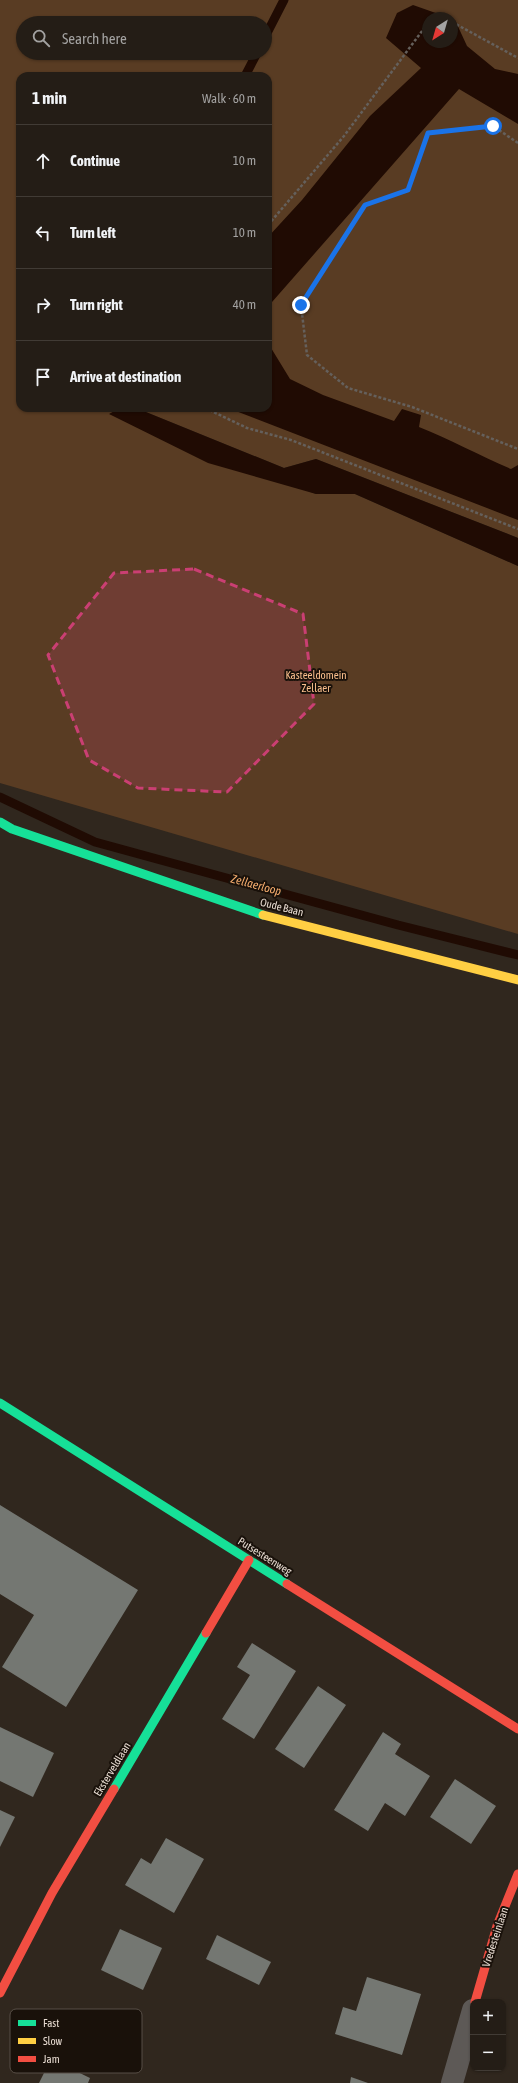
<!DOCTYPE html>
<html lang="en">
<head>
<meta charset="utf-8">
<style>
  :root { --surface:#241d16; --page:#302a23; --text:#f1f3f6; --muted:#a3a2a1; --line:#413b35 }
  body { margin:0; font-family:"Asap Condensed",sans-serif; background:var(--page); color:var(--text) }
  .controls { position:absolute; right:12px; bottom:12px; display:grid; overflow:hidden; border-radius:8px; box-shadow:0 1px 3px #0004 }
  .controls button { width:36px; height:36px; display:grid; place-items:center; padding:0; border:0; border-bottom:1px solid var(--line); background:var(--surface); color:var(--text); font:20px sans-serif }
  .compass { position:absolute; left:422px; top:12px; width:36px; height:36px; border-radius:50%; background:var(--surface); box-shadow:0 1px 3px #0004; rotate:217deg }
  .stop { position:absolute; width:12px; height:12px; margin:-9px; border:3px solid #1a73e8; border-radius:50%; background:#fff }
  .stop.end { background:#1a73e8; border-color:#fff; box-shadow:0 1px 4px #0008 }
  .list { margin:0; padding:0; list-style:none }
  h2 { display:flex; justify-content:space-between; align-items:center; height:52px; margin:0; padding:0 16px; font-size:17px }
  h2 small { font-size:13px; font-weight:400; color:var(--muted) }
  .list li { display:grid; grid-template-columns:26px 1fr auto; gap:12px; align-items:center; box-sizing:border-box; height:72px; padding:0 16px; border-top:1px solid var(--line) }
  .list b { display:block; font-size:15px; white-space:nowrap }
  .list em { font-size:13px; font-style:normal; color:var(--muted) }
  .icon { flex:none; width:22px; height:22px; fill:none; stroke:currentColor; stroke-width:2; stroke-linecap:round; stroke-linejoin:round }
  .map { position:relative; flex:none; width:518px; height:2083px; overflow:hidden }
  .search { position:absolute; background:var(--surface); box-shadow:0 1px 3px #0004; left:16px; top:16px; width:256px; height:44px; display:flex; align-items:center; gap:10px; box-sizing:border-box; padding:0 14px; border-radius:22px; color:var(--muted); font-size:15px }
  .panel { position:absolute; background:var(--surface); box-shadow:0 1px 3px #0004; left:16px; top:72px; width:256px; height:340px; border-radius:12px }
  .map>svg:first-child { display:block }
  .green { fill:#593c23; fill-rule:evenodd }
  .water { fill:#200b03 }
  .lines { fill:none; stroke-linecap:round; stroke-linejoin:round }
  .stream { stroke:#200b03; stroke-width:9 }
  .building { fill:#747772 }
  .path { stroke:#65605c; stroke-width:2.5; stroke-dasharray:3 2; stroke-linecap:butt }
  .street { stroke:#5d5956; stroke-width:22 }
  .fast { stroke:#16e098; stroke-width:9 }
  .slow { stroke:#ffcf43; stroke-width:9 }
  .jam { stroke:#f24e42; stroke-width:9 }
  .route { stroke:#1a73e8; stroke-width:5 }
  .marked { fill:#ca3f73; fill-opacity:0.2; stroke:#ca3f73; stroke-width:3; stroke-dasharray:8 5; stroke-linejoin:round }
  .labels { text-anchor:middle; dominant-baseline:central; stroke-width:4; stroke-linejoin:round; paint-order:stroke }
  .park-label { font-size:11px; fill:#fabf8d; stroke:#19110a }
  .street-label { font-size:11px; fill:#e8dcd2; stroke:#19110a }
  .water-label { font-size:12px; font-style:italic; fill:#f7ae6f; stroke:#19110a }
  .key { fill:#19110a; stroke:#574e46; stroke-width:1 }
  .key-label { font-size:11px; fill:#e8dcd2 }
</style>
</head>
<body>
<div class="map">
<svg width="518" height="2083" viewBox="0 0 518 2083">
  <rect width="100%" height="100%" fill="#30271e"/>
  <!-- green -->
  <path class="green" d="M 0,0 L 518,0 L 518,538 L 316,459 L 284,468 L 136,408 L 268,408 L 268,76 L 20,76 L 20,408 L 120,408 L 110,414 L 316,494 L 355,494 L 518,566 L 518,934 L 0,783 ZM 428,18 L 452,18 L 452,42 L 428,42 ZM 23,23 L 265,23 L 265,53 L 23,53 Z"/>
  <!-- water -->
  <g class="water">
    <polygon points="413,5 450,18 428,18 428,42 452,42 452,19 455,20 467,46 495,69 518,74 518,124 459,89 272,302 268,330 268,237 302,200 370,116 421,68 386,38 397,13"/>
    <path d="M 268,343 L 290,379 L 323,395 L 394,421 L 402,409 L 421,415 L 419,427 C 450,439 480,456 511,469 L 518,465 L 518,520 L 228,408 L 268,408 Z"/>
    <polygon points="120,408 136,408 284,468 316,459 518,538 518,566 355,494 316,494 208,463 109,414"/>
  </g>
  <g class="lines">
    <!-- stream -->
    <g class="stream">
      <polyline points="265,37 284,0"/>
      <polyline points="245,76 257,53"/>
      <polyline points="0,797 95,842 398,925 518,955"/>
    </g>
  </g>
  <!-- building -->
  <g class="building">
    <polygon points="0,1505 138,1590 66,1707 2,1667 34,1615 0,1594"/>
    <polygon points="252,1643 296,1671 254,1739 222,1719 250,1675 237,1667"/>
    <polygon points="318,1686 346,1705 304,1768 275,1749"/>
    <polygon points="0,1727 54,1753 33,1797 0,1781"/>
    <polygon points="383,1732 401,1744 395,1754 430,1776 405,1816 385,1803 368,1831 334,1810"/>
    <polygon points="455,1779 496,1806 471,1844 430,1817"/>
    <polygon points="0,1810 15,1817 0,1847"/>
    <polygon points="166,1838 204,1859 174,1913 125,1885 141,1858 151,1864"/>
    <polygon points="120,1929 162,1948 143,1990 101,1970"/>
    <polygon points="217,1935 271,1962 259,1985 206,1959"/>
    <polygon points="367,1977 421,1994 402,2055 335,2034 343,2007 356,2011"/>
    <polygon points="51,2059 90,2078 88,2083 39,2083"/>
    <polygon points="351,2077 368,2083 350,2083"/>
  </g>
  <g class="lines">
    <!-- path -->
    <g class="path">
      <polyline points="438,18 445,18"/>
      <polyline points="452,22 518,58"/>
      <polyline points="518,143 493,126 428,133 408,190 365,205 301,305 307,355 348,388 412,407 518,449"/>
      <polyline points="268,225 344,136 428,23"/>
      <polyline points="205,408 247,428 291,440 518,529"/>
    </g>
    <!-- street -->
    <polyline class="street" points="452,2083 473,2010"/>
    <!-- fast -->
    <g class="fast">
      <polyline points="0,822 12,829 263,915"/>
      <polyline points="0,1403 287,1584"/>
      <polyline points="114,1789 206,1633"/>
    </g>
    <!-- slow -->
    <polyline class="slow" points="263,915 518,980"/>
    <!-- jam -->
    <g class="jam">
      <polyline points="287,1584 518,1729"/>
      <polyline points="206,1633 249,1560"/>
      <polyline points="0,1993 52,1893 114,1789"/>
      <polyline points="475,2002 497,1926 518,1874"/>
    </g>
  </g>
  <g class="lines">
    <!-- route -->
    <polyline class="route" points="301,305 365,205 408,190 428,133 493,126"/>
  </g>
  <!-- marked area -->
  <path class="marked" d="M 194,569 L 303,614 L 314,704 L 227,792 L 138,788 L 89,760 L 48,655 L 114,573 Z"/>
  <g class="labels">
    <!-- park labels -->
    <g class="park-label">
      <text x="316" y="675">Kasteeldomein<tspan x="316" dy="13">Zellaer</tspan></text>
    </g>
    <!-- street labels -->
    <g class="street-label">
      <text transform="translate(282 907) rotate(14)">Oude Baan</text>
      <text transform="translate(265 1556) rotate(32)">Putsesteenweg</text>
      <text transform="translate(112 1769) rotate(-59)">Eksterveldlaan</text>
      <text transform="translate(495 1937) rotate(-72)">Vredesteinlaan</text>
    </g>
    <!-- water labels -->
    <g class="water-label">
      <text transform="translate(256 885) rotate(15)">Zellaerloop</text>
    </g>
  </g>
  <!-- legend -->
  <rect x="10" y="2009" width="132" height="64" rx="6" class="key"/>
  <rect x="18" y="2020" width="18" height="6" fill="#16e098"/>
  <rect x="18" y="2038" width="18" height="6" fill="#ffcf43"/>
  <rect x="18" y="2056" width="18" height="6" fill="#f24e42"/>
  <g class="key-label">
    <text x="43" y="2027">Fast</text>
    <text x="43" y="2045">Slow</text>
    <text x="43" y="2063">Jam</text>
  </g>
</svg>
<div class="controls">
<button>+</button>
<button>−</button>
</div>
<svg class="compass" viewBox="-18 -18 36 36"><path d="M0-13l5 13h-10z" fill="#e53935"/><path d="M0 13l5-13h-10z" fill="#a3a2a1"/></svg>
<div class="stop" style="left:493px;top:126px"></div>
<div class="stop end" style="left:301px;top:305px"></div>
<div class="search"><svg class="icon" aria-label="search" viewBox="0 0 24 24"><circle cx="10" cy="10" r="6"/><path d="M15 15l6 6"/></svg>Search here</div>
<section class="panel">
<h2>1 min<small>Walk · 60 m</small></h2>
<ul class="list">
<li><svg class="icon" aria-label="ahead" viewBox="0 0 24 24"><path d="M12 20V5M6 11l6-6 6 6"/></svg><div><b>Continue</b></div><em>10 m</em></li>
<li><svg class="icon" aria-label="left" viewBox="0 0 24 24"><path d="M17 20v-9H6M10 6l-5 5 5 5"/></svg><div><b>Turn left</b></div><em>10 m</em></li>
<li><svg class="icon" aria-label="right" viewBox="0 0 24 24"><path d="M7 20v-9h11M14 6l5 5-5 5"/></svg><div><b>Turn right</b></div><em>40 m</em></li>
<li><svg class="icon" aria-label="arrive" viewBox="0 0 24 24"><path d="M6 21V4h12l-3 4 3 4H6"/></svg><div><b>Arrive at destination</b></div></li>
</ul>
</section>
</div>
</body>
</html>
